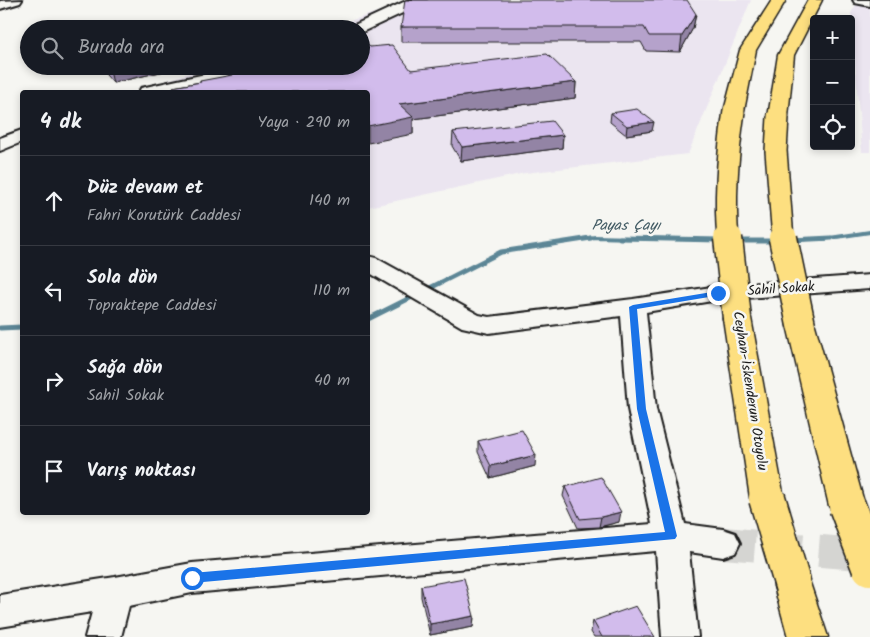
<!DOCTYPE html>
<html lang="tr">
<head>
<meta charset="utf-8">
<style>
  :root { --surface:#171b24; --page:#20242c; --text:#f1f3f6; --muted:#9ea1a6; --line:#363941 }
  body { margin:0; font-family:Kalam,sans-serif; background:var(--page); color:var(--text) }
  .controls { position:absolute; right:15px; top:15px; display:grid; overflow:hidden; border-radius:5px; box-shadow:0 2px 8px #0003 }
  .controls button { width:45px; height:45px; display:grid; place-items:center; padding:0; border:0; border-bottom:1px solid var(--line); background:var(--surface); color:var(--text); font:25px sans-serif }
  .stop { position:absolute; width:15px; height:15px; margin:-11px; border:4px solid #1a73e8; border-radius:50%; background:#fff }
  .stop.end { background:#1a73e8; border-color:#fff; box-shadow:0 1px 5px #0008 }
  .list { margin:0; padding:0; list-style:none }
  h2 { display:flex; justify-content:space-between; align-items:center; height:65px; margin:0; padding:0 20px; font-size:21px }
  h2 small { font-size:16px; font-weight:400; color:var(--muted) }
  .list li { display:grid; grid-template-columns:32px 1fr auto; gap:15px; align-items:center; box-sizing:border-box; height:90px; padding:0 20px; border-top:1px solid var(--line) }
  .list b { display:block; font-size:19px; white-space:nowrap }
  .list p { margin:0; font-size:16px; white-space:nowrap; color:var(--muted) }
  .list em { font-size:16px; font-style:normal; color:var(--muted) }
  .icon { flex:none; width:28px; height:28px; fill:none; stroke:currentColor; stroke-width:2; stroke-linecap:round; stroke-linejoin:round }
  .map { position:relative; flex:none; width:870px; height:637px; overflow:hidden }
  .search { position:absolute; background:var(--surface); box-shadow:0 2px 8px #0003; left:20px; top:20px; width:350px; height:55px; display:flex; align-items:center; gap:12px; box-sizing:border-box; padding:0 18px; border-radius:28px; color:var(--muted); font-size:19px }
  .panel { position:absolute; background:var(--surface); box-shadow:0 2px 8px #0003; left:20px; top:90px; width:350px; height:425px; border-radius:5px }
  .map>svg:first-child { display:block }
  .built { fill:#ebe5f0 }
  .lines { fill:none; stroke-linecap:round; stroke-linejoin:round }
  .stream-far1 { stroke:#5c8696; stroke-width:4 }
  .stream { stroke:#5c8696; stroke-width:5 }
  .minor-tunnel { stroke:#d5d5d2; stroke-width:32; stroke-dasharray:32 16; stroke-linecap:butt }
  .minor-casing { stroke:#1c1c1c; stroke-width:4 }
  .highway-casing { stroke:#1c1c1c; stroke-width:3 }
  .minor { fill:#f6f6f2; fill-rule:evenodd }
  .highway { fill:#fddf80; fill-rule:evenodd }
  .highway-bridge-far2-casing { stroke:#1c1c1c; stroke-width:24; stroke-linecap:butt }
  .highway-bridge-far1-casing { stroke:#1c1c1c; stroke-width:31; stroke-linecap:butt }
  .highway-bridge-casing { stroke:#1c1c1c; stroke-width:39; stroke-linecap:butt }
  .highway-bridge-far2 { stroke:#fddf80; stroke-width:21 }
  .highway-bridge-far1 { stroke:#fddf80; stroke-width:28 }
  .highway-bridge { stroke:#fddf80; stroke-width:36 }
  .wall { fill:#b5a2cb; stroke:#1c1c1c }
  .shaded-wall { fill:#9384a5; stroke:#1c1c1c }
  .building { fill:#d2bcec; stroke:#1c1c1c }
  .route { fill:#1a73e8 }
  .labels { text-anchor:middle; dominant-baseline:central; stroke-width:5; stroke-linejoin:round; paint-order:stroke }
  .street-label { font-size:14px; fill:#1c1c1c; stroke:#f6f6f2 }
  .water-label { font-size:15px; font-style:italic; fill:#415a63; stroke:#f6f6f2 }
</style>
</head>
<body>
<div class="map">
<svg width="870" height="637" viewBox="0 0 870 637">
  <rect width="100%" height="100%" fill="#f6f6f2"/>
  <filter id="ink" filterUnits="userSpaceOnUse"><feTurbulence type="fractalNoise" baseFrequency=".02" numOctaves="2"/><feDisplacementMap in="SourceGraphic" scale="10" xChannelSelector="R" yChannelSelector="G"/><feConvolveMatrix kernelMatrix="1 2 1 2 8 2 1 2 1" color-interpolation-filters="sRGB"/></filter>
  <g filter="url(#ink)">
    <!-- built -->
    <g class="built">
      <polygon points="415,0 751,0 688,154 525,173 368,207 368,92 146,92 162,82 209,66 361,66 361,29 324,29"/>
      <polygon points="859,0 870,0 870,152 862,152 851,13"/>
    </g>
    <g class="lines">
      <!-- stream-far1 -->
      <g class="stream-far1">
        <polyline points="583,239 595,237 672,239"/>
        <polyline points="823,239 870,232"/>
      </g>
      <!-- stream -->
      <g class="stream">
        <polyline points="620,238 720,240"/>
        <polyline points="791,240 831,238"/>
        <polyline points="736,241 775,241"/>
        <polyline points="426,290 501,252 591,238"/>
        <polyline points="368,319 416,295"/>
        <polyline points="0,328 22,327"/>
      </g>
      <!-- minor-tunnel -->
      <polyline class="minor-tunnel" points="723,543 870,555"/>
      <!-- minor casing -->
      <g class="minor-casing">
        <g id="minor">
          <polygon points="22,0 20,3 0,9 0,1"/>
          <polygon points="408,0 426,0 424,3 362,32 361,29 350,29 352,26"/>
          <polygon points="853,0 870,0 870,6 855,3"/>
          <polygon points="242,66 272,66 270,69 167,92 139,92 141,88"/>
          <polygon points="22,130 22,142 0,151 0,138"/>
          <polygon points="368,256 376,258 479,315 489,317 633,299 718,286 870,275 870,289 718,300 646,312 656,409 685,524 723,529 735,533 740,543 735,553 723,557 689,552 698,637 662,637 656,551 192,593 129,606 121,637 85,637 92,612 0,627 0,595 115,577 192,563 652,524 628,409 621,316 489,333 462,327 368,272"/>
        </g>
      </g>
      <!-- highway casing -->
      <g class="highway-casing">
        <g id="highway">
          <polygon points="772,0 786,0 756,50 744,111 741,115 734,117 727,115 724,111 740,50"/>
          <polygon points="808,0 822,0 794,55 788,117 785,121 778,123 771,121 768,117 778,55"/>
          <polygon points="737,309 747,312 751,318 784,498 779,508 767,512 755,508 750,498 723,318 727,312"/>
          <polygon points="801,316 811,319 815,325 865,506 859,516 847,520 835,516 829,506 787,325 791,319"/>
          <polygon points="793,569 807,574 828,637 788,637 774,586 779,574"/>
        </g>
      </g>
      <!-- minor -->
      <use href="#minor" class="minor"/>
      <!-- highway -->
      <use href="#highway" class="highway"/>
      <!-- highway-bridge-far2 casing -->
      <g class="highway-bridge-far2-casing">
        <g id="highway-bridge-far2">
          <polyline points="778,117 776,151 783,239"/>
          <path d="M 728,239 C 724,197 728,152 734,111"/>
        </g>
      </g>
      <!-- highway-bridge-far1 casing -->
      <g class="highway-bridge-far1-casing">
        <g id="highway-bridge-far1">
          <polyline points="728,238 737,318"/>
          <polyline points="783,238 801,325"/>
        </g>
      </g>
      <!-- highway-bridge casing -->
      <g class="highway-bridge-casing">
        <g id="highway-bridge">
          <polyline points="767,498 793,586"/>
          <polyline points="847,506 870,567"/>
        </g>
      </g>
      <!-- highway-bridge-far2 -->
      <use href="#highway-bridge-far2" class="highway-bridge-far2"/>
      <!-- highway-bridge-far1 -->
      <use href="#highway-bridge-far1" class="highway-bridge-far1"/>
      <!-- highway-bridge -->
      <use href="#highway-bridge" class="highway-bridge"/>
    </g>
    <!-- wall -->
    <g class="wall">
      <polygon points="696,14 693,28 680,52 646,51 641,42 401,42 401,27"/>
      <polygon points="370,47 411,70 576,82 575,98 413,119 413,134 368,92 174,92 173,87 200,82 229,76 228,67 224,68 224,66 361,66"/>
      <polygon points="99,66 186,66 113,83 100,68"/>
      <polygon points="611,113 652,131 626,135 610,122"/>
      <polygon points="453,132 563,135 562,148 461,161 452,146"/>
      <polygon points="478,441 535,466 490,478 478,452"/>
      <polygon points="565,487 619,522 599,527 578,528 563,496"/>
      <polygon points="421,586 474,616 473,627 430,635 421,597"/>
      <polygon points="593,621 655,637 594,637 591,632"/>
    </g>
    <!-- shaded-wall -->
    <g class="shaded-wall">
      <polygon points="696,14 693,28 680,52 682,36"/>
      <polygon points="113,66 186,66 113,83 109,67"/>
      <polygon points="576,82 575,98 413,119 413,134 368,143 368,126 399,104"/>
      <polygon points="654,122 652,131 626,135 627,126"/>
      <polygon points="563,135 562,148 461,161 462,147"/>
      <polygon points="536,455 535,466 490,478 491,466"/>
      <polygon points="621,512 619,522 599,527 601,517"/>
      <polygon points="474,616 473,627 430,635 430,624"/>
    </g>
    <!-- building -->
    <g class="building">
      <polygon points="405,0 687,0 696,14 682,36 649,36 644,27 401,27"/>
      <polygon points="234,23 241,29 208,29"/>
      <polygon points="361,39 370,47 392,45 411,70 547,54 576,82 399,104 413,117 368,126 368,92 176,92 173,87 201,82 200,81 232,75 228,66 361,66"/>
      <polygon points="637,109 654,122 627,126 611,113"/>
      <polygon points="552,121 563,135 462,147 453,132"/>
      <polygon points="522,430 536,455 491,466 478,441"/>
      <polygon points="601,477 621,512 601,517 580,519 565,487"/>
      <polygon points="464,578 474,616 430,624 421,586"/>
      <polygon points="636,606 655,637 602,637 593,621"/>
    </g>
  </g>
  <!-- route -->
  <polygon class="route" points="718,291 722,293 721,295 637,309 646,409 677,536 675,539 192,583 188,581 187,578 188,574 192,573 665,532 637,409 629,307 633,305"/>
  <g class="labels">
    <!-- street labels -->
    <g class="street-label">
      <text transform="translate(781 289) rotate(-4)">Sahil Sokak</text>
      <text transform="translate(750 391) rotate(81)">Ceyhan-İskenderun Otoyolu</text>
    </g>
    <!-- water labels -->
    <g class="water-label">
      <text x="626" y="226">Payas Çayı</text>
    </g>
  </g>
</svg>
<div class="controls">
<button>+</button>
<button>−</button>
<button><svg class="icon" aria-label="locate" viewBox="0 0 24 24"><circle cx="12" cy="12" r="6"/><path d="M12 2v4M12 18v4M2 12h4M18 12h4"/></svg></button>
</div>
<div class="stop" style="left:192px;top:578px"></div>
<div class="stop end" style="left:718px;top:293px"></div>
<div class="search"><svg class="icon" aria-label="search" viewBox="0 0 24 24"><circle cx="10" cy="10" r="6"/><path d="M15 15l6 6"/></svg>Burada ara</div>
<section class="panel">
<h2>4 dk<small>Yaya · 290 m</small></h2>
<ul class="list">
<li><svg class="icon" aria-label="ahead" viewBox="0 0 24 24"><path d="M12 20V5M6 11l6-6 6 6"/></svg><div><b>Düz devam et</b><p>Fahri Korutürk Caddesi</p></div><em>140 m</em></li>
<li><svg class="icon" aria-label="left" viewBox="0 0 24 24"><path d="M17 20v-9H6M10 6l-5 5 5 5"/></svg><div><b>Sola dön</b><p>Topraktepe Caddesi</p></div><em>110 m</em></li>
<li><svg class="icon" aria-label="right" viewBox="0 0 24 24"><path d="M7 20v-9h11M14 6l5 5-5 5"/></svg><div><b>Sağa dön</b><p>Sahil Sokak</p></div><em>40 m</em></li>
<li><svg class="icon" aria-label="arrive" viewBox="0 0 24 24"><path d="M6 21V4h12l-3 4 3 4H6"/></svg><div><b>Varış noktası</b></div></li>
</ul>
</section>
</div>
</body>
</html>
